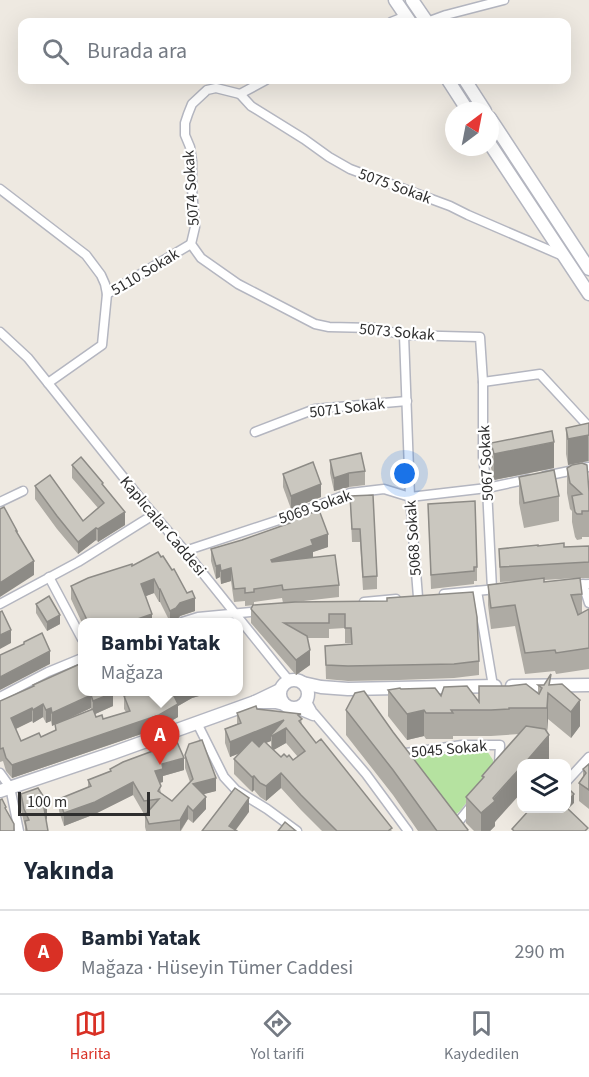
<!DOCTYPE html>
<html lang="tr">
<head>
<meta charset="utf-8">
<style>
  :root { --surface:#fff; --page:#f6f6f7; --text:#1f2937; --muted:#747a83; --line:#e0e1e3; --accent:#d93025 }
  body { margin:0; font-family:"Source Sans 3",sans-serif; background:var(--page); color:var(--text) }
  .controls { position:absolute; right:18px; bottom:18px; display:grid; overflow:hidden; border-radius:12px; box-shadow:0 6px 24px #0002 }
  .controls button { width:54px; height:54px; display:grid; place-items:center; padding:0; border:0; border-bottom:2px solid var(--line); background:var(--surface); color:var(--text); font:30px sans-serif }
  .compass { position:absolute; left:445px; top:102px; width:54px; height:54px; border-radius:50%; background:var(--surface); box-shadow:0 6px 24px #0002; rotate:32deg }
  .scale { position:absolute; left:18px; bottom:15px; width:132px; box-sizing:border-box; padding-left:6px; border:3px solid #2e2e2e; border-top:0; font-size:16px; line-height:21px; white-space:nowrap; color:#2e2e2e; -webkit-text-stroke:4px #fff; paint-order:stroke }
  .you { position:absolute; left:405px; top:474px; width:21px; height:21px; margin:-15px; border:4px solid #fff; border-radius:50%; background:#1a73e8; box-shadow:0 0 0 9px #1a73e833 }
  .badge { display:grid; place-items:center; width:39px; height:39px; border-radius:50%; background:var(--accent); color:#fff; font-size:20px; font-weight:700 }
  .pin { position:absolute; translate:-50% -50px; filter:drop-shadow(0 2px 3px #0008) }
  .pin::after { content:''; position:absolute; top:32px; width:21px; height:18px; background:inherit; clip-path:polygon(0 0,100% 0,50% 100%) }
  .popup { position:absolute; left:78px; top:618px; width:165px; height:78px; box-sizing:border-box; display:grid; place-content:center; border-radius:12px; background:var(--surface); filter:drop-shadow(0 2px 4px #0005); font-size:20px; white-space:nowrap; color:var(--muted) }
  .popup b { font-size:22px; color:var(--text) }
  .popup::after { content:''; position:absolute; left:50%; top:100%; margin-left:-12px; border:12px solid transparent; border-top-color:var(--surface) }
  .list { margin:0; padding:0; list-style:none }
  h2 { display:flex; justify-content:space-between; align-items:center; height:78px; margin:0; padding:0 24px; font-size:26px }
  h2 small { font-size:20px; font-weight:400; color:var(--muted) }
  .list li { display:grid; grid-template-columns:39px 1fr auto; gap:18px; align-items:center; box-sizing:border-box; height:84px; padding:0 24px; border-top:2px solid var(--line) }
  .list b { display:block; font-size:22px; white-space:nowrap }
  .list p { margin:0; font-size:20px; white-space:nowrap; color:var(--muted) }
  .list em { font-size:20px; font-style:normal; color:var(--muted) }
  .icon { flex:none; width:33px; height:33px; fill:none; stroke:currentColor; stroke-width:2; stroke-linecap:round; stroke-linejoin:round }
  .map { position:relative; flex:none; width:589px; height:831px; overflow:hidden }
  .search { position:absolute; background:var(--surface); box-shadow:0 6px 24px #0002; left:18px; right:18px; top:18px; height:66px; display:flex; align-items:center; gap:15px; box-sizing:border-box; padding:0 21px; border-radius:12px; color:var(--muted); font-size:22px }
  .sheet { height:162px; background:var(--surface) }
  nav { display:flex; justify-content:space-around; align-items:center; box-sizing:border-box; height:84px; border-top:2px solid var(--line); background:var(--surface); font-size:16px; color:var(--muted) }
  nav a { display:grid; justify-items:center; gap:3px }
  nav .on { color:var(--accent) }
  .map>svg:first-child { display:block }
  .green { fill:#b5e2a0 }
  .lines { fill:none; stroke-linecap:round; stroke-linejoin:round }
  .street-casing { stroke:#b4b6c0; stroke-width:11 }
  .secondary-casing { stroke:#b4b6c0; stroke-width:15 }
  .street { stroke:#fff; stroke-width:8 }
  .secondary { stroke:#fff; stroke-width:12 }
  .wall { fill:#aeaba4; fill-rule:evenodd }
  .shaded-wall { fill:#8d8b86 }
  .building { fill:#cac7bf; stroke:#8d8b86; stroke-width:1.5 }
  .labels { text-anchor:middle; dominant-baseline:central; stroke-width:4.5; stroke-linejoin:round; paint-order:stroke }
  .street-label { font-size:16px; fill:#2e2e2e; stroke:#fff }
</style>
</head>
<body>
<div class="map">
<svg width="589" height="831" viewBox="0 0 589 831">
  <rect width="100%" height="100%" fill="#eee9e1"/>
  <!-- green -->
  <polygon class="green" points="487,751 493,760 493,768 460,811 454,816 412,762 416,756"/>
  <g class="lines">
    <!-- street casing -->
    <g class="street-casing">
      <g id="street">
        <polyline points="391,22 406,16"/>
        <polyline points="427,22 446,15 504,0"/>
        <polyline points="266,80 240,94 216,88 207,90 192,104 188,114 185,123 185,135 190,147 192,161 192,189 195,227 191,244 201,258 238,284 315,324 329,327 374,328 404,335 480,337 483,382 483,457 487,488 492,589"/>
        <polyline points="240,94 251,106 304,139 329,157 350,169 450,206 468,215 563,256"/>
        <polyline points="0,189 86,255 101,275 105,284 107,294 102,345 48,383"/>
        <polyline points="107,294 191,244"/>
        <polyline points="0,332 28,358 144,503 185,551 282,672 287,678 292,680"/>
        <polyline points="404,335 410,497 418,597"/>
        <polyline points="483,382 540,374 589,427"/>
        <polyline points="255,432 315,409 407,401"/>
        <polyline points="545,476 589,467"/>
        <polyline points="0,502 23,491"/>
        <polyline points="185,551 291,516 350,493 384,489 410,497 487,488 529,479"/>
        <polyline points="49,577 82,639"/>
        <polyline points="583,584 589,603"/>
        <polyline points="570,585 589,584"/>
        <polyline points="477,591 493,686"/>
        <polyline points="444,594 497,589"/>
        <polyline points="364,602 396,599"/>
        <polyline points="0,604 78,562 153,515"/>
        <polyline points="182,622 198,617 261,611"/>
        <polyline points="0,697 48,672 82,658"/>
        <polyline points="306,700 312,711 366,774 408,831"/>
        <polyline points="294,708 313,716"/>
        <polyline points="197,723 224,777 236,790 267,809 297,831"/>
        <polyline points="399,754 462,745 500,745 499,765"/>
        <polyline points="0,773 10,787 19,831"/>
        <polyline points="566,782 589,757"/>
        <polyline points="455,826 472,805"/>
      </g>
    </g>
    <!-- secondary casing -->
    <g class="secondary-casing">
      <g id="secondary">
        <polyline points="395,0 410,22"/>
        <polyline points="412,0 427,22"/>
        <polyline points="448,80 468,111"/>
        <polyline points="465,80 485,111"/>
        <polyline points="490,118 589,269"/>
        <polyline points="490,144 589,294"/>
        <circle cx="294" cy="694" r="14"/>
        <polyline points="303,683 321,687 348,689 495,686"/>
        <polyline points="512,686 589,685"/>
        <polyline points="280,690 255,702 276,702 284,704"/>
        <polyline points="0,791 113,753 255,702"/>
      </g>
    </g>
    <!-- street -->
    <use href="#street" class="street"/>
    <!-- secondary -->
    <use href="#secondary" class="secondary"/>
  </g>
  <!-- wall -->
  <g class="wall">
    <polygon points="589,423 589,461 568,465 566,454 566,428"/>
    <polygon points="491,443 554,468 494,480 491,468"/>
    <polygon points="330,460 365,471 365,485 349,487 334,491 330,473"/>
    <polygon points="72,465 103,486 125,525 98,542 96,540 78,554 57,529 35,499 35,486 83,521 98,508 72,478"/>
    <polygon points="567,468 589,492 589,537 582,537 582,539 577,540 575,537 572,522 572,511 570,509 567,493"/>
    <polygon points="283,474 321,497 291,509 283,487"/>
    <polygon points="519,477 559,496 559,521 524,528 519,503"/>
    <polygon points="350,496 377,576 377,589 363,590 360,542 352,542"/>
    <polygon points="428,504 477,567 477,581 474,581 474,584 431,589"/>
    <polygon points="303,516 328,547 313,552 313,558 339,585 339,597 286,603 387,601 479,661 479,675 454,678 399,680 348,681 326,679 325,646 351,644 351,643 345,643 345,628 329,629 329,638 308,638 310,665 296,675 251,623 251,609 283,603 282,598 254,602 254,605 245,606 245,601 234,602 231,581 221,584 220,577 216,579 211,561 211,549 242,540 289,523 289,519"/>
    <path d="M 538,546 L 564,547 L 589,546 L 589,578 L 580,578 L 582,594 L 582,613 L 589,609 L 589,669 L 556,674 L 555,671 L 525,674 L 515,626 L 491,629 L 488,605 L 488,585 L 520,581 L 500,582 L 499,549 ZM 577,578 L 544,582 L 544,580 Z"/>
    <polygon points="161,557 195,611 180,616 176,621 170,622 160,602 159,602 154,593 146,596 152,622 82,622 82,623 71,599 71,586"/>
    <polygon points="36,604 60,624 47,631 36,613"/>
    <path d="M 82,663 L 113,706 L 95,714 L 96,717 L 103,719 L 126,712 L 124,709 L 124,696 L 133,693 L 133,692 L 153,692 L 154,699 L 166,693 L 166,692 L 213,692 L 192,698 L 178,706 L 178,717 L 159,728 L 12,778 L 6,771 L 3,761 L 0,762 L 0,701 L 33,687 ZM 91,708 L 91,710 L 59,723 ZM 43,717 L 46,723 L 51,721 L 52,726 L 55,724 L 55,731 L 41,737 L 21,741 L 16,729 L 32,721 L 33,723 Z"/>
    <polygon points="562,684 580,726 571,738 548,719 547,731 549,760 547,764 522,764 495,822 495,826 490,831 474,831 466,823 466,797 482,779 482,776 519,734 491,736 453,736 453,739 426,739 424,736 407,740 388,716 388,690 401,689 479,702 538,693 538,685"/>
    <path d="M 257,709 L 301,718 L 302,725 L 316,743 L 392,831 L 322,831 L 301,810 L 281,788 L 266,801 L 260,797 L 254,790 L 252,792 L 234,774 L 234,759 L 240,753 L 230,757 L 225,743 L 225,729 L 237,724 L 237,713 ZM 271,741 L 271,747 L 265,743 ZM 286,743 L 298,757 L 293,760 L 287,757 L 281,757 L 273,750 Z"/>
    <polygon points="346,710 393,732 468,831 418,831 393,795 346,735"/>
    <polygon points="185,755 216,791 203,794 206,809 193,823 188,819 181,831 146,831 145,827 145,815 146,813 144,814 133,795 95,814 64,826 59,811 59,799 88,787 88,780 110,771 110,769 184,770 163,776 163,782 159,783 161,793 172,801 190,782 185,768"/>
    <polygon points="589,764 589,809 579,801 579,783 583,777 583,769"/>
    <polygon points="21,794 47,818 46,820 48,831 25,831 25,827 21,810"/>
  </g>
  <!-- shaded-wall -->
  <g class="shaded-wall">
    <polygon points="588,435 588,461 568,465 568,439"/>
    <polygon points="554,442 554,468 494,480 494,454"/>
    <polygon points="349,473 349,487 334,491 334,478"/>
    <polygon points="321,484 321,497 291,509 291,496"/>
    <polygon points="125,512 125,525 98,542 98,529"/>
    <polygon points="96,528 96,540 78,554 78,542"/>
    <polygon points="328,534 328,547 313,552 313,557 271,573 271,560 311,540"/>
    <polygon points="34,561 34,575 0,597 0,583"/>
    <polygon points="220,565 220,577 216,579 216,566"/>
    <polygon points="231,568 231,581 221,584 221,571"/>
    <polygon points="154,579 154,593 141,598 141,584"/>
    <rect x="159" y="589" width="1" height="13"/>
    <polygon points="195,598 195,611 180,616 176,621 170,622 170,611 180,603"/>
    <polygon points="152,614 152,622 129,622"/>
    <polygon points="60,615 60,624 47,631 47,622"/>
    <polygon points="11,630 11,643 0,649 0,635"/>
    <polygon points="310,650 310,665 296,675 296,660"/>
    <polygon points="50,651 50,664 0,690 0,677"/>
    <polygon points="180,692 213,692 192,698 178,706 178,717 159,728 12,778 12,765"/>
    <polygon points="113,693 113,706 93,715 93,701"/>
    <polygon points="548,693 548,719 547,733 547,708"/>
    <polygon points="91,695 91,708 52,726 52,713"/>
    <polygon points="580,700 580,726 571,738 571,712"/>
    <polygon points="43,704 43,717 33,723 33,710"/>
    <polygon points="32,708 32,721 11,731 11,718"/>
    <polygon points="51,708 51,721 46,723 46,710"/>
    <polygon points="424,710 424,736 407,740 407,714"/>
    <polygon points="284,720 286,728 286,743 272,751 272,736 271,735 271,741 230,757 230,742"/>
    <polygon points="549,735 549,760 547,764 524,764"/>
    <polygon points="184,758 184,770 163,776 163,782 155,784 155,771 162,764"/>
    <polygon points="522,766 522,792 495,822 495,826 490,831 481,831 481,813"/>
    <polygon points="281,773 281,788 266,801 266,786"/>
    <polygon points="254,776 254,790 252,792 252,777"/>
    <polygon points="216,778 216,791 193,797 193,784"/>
    <polygon points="133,782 133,795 95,814 64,826 64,813"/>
    <polygon points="574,794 574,803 565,812 567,808 567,802"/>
    <polygon points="206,797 206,809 193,823 193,811"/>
    <polygon points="249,798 249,812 235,831 229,826"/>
    <polygon points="47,802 47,818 44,824 44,808"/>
    <polygon points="188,806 188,819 180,831 180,820"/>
  </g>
  <!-- building -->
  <g class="building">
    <polygon points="589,423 589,435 568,439 566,428"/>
    <polygon points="552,431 554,442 494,454 491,443"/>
    <polygon points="361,453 365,471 349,473 334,478 330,460"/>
    <polygon points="81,457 103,483 102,484 125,512 98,529 96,528 78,542 57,516 35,486 50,475 83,521 104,503 72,465"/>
    <polygon points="313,462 321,484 291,496 283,474"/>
    <polygon points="582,463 587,465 589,492 589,511 582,511 582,514 577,514 575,512 572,496 582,494 570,483 567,468 572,465"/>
    <polygon points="554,470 559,496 524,503 519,477"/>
    <polygon points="373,495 377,576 363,577 360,529 352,529 350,496"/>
    <polygon points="475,501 477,567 474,567 474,571 431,575 428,504"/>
    <polygon points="4,507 17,531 16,531 34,561 0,583 0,509"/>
    <polygon points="319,510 328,534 311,540 313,545 271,560 272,562 335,555 339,585 283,590 282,585 254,589 254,592 245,593 245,588 234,589 231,568 221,571 220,565 216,566 211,549 242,540 290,523 289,519 302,514 303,516"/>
    <polygon points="564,543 564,547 589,546 589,562 500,567 499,549 538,545 538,546"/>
    <polygon points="158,552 161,557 163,556 172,570 174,569 187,593 192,591 195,598 180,603 176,608 170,611 160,589 159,589 154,579 141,584 152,614 129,622 88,622 71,586 88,578 132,564 132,566"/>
    <polygon points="544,578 544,582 580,578 582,594 571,595 578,615 589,609 589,648 556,653 555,650 525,653 515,605 491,608 488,585"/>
    <polygon points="473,592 477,617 479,661 454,664 348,666 326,665 325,646 352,644 351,628 345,628 345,614 329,614 329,623 284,623 307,636 310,650 296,660 251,609 253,605 295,602 387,601 387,598"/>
    <polygon points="49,596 60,615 47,622 36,604"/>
    <polygon points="2,611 11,630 0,635 0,612"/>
    <polygon points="42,633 50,651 0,677 0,655 24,644 24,642"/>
    <polygon points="82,663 82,692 112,692 113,693 93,701 91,695 52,713 51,708 46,710 43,704 33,710 32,708 11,718 21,741 39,733 41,737 56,730 55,724 93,709 96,717 102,715 103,719 130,711 124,696 137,692 153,692 154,699 168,692 172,692 178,704 159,715 12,765 6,758 3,748 0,749 0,701 34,686 33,685"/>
    <polygon points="551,674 549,685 562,684 580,700 571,712 548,693 547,708 509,708 509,709 491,710 451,710 453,713 426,713 424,710 407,714 388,690 400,688 401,689 435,688 441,696 444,687 467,686 479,702 479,686 509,686 526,684 539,694 542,688 538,685 544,685"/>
    <polygon points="364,691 393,732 468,830 467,831 437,831 393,770 346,710 355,693"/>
    <polygon points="172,692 180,692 173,695"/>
    <polygon points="256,706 257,709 301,714 298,715 302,719 299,721 316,743 321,739 392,828 388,831 337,831 301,795 281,773 266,786 260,783 254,776 252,777 234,759 252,740 259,747 264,741 281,757 284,754 287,757 289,755 293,760 305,751 286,728 272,736 271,735 284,720 230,742 225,729 241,723 237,713"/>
    <polygon points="526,726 545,729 549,735 524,764 522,764 522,766 493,798 495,801 481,813 466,797 484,777 482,776 494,762"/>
    <polygon points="202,740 216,778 193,784 206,797 193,811 188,806 180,820 149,824 145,815 159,799 144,801 133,782 95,802 64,813 59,799 91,786 88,780 111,771 110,769 123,762 177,742 184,758 162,764 163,769 155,771 161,786 158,791 172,801 193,779 185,755 189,744"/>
    <polygon points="589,764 589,790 579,783 586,773 583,769"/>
    <polygon points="38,788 47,802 44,808 48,831 27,831 25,821 29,820 24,809 21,794"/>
    <polygon points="235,788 249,798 229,826 237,831 202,831"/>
    <polygon points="568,788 574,794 567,802 567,789"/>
    <polygon points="2,799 6,807 5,808 14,824 14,831 0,831 0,800"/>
    <polygon points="531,808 567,808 588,828 585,831 514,831 512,829"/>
    <polygon points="285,822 296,831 278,831"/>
  </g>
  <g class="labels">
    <!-- street labels -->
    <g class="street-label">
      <text transform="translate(395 186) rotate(20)">5075 Sokak</text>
      <text transform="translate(191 188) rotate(-94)">5074 Sokak</text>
      <text transform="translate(145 272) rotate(-31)">5110 Sokak</text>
      <text transform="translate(397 332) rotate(5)">5073 Sokak</text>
      <text transform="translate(347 408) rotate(-7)">5071 Sokak</text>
      <text transform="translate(486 463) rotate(-93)">5067 Sokak</text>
      <text transform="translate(315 507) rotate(-19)">5069 Sokak</text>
      <text transform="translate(163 526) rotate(50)">Kaplıcalar Caddesi</text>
      <text transform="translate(413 538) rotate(-94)">5068 Sokak</text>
      <text transform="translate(449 749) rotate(-5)">5045 Sokak</text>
    </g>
  </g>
</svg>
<div class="controls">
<button><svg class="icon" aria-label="layers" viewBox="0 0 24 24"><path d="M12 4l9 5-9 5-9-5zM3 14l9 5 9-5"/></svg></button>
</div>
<svg class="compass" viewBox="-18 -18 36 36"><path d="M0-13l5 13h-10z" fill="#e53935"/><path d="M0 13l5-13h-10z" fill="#747a83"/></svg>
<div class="scale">100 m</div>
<div class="you"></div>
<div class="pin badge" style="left:160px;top:765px">A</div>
<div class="popup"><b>Bambi Yatak</b>Mağaza</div>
<div class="search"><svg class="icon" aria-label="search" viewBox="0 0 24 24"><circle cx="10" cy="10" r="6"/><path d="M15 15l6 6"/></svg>Burada ara</div>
</div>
<section class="sheet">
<h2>Yakında<small></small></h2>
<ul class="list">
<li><span class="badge">A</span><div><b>Bambi Yatak</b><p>Mağaza · Hüseyin Tümer Caddesi</p></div><em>290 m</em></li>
</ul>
</section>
<nav>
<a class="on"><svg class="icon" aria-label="map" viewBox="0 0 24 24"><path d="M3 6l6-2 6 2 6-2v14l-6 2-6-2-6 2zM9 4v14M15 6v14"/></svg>Harita</a>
<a><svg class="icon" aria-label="directions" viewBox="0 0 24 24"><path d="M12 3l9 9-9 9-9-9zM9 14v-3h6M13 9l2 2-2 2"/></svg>Yol tarifi</a>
<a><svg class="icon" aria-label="saved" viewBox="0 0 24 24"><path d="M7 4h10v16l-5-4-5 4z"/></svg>Kaydedilen</a>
</nav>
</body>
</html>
